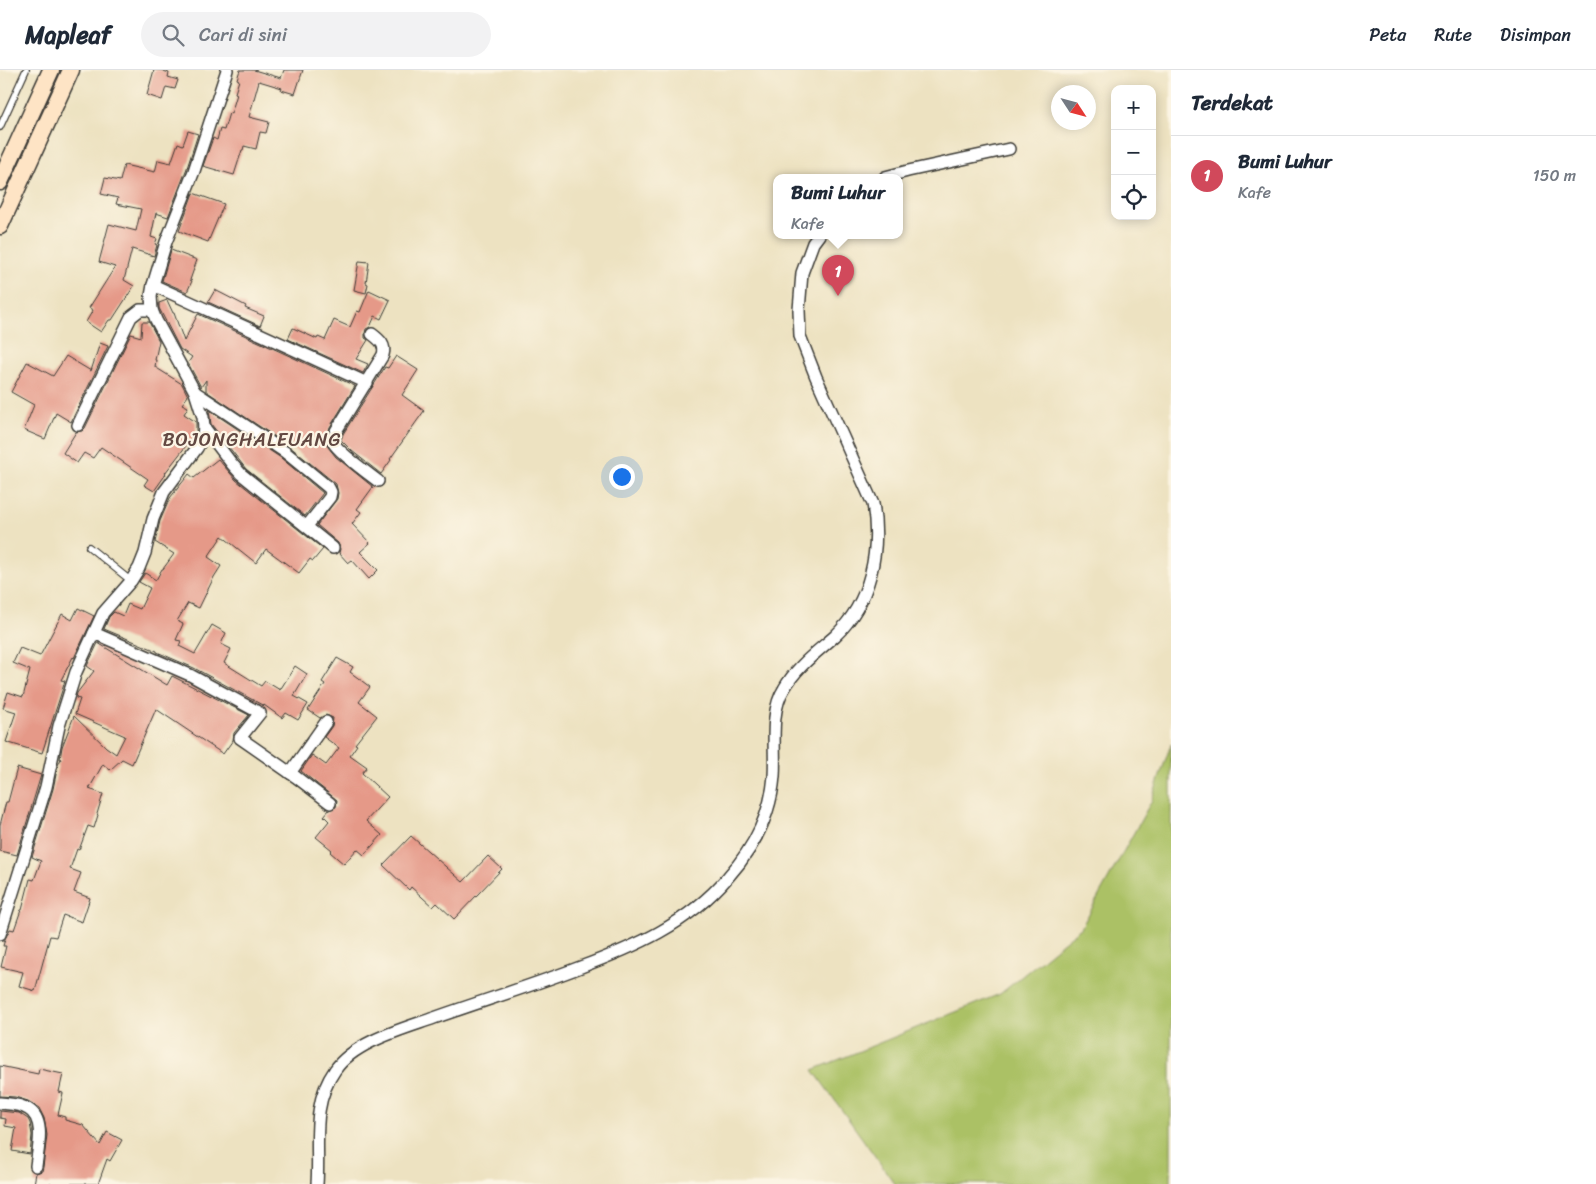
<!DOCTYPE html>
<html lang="id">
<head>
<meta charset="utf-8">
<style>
  :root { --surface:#fff; --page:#f2f2f3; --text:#1f2937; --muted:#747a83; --line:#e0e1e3; --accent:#d1495b }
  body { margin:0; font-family:Sriracha,sans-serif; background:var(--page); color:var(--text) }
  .controls { position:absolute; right:15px; top:15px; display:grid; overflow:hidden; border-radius:10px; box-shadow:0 2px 12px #0003 }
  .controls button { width:45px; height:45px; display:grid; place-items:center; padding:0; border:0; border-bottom:1px solid var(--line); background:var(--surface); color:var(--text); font:25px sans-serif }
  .compass { position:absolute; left:1051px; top:15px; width:45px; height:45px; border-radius:50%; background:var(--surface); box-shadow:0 2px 12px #0003; rotate:126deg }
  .you { position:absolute; left:621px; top:406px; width:18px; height:18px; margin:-12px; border:4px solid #fff; border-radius:50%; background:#1a73e8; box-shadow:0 0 0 8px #1a73e833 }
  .badge { display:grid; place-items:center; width:32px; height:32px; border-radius:50%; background:var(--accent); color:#fff; font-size:16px; font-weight:700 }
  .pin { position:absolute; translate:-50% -41px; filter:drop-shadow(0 1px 2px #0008) }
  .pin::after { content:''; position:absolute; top:26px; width:18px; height:15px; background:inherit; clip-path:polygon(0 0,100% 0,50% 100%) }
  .popup { position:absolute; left:773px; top:104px; width:130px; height:65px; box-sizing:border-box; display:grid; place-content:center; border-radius:10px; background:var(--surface); filter:drop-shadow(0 1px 4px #0005); font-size:16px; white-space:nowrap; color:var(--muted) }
  .popup b { font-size:19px; color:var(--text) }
  .popup::after { content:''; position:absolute; left:50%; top:100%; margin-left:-10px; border:10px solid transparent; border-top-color:var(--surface) }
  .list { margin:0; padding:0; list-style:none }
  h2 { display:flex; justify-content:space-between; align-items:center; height:65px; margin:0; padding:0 20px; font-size:21px }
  h2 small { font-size:16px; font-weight:400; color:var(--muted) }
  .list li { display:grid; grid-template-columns:32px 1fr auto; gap:15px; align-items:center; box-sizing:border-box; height:80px; padding:0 20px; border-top:1px solid var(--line) }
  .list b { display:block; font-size:19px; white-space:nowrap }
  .list p { margin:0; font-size:16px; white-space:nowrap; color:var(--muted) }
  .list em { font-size:16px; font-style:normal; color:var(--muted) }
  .icon { flex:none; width:28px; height:28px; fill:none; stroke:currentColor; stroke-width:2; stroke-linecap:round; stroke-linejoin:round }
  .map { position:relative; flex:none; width:1171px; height:1114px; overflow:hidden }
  header { display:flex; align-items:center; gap:30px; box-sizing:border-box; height:70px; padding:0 25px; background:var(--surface); border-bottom:1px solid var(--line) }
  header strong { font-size:24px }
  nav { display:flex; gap:28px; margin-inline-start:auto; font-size:18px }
  .search { width:350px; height:45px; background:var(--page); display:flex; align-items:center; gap:12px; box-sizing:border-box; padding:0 18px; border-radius:28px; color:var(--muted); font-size:19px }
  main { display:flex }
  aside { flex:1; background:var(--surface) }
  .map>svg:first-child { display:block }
  .green { fill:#abc165; stroke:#646e40 }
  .building { fill:#e59988 }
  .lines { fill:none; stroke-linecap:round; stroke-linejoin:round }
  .service-casing { stroke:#3b3a35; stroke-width:8 }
  .minor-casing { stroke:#3b3a35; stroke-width:14 }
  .secondary-casing { stroke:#3b3a35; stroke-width:19 }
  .service { stroke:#fff; stroke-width:5.5 }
  .minor { stroke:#fff; stroke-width:11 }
  .secondary { stroke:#fee4c5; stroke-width:16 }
  .labels { text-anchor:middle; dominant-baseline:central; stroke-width:4.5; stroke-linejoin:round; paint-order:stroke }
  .quarter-label { font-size:19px; letter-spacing:1px; fill:#624842; stroke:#fcf5e5 }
</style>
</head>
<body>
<header>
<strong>Mapleaf</strong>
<div class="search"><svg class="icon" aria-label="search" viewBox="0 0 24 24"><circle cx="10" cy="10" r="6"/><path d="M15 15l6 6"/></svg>Cari di sini</div>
<nav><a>Peta</a><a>Rute</a><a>Disimpan</a></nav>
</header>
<main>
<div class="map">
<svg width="1171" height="1114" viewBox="0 0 1171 1114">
  <rect width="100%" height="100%" fill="#fcf5e5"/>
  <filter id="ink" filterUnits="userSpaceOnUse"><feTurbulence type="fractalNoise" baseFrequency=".02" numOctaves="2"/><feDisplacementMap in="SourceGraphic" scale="10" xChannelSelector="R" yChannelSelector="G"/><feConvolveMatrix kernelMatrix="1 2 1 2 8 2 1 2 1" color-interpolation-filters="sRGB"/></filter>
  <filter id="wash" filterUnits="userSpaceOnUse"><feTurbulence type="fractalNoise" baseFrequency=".0096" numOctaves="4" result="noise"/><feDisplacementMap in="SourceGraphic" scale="20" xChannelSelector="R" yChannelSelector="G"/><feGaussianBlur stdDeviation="1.12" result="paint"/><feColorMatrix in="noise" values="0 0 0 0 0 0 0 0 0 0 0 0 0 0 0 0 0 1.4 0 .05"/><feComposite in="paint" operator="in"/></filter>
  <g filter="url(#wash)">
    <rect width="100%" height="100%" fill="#ede2c1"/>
    <!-- green -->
    <polygon class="green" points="1171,674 1171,1114 895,1114 813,1000 1000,924 1081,858 1151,732"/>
    <g id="blocks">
      <!-- building -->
      <g class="building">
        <polygon points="154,0 161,0 169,3 168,7 178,10 175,19 166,17 162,30 147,25"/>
        <polygon points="240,0 254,0 281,8 284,0 303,0 295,24 281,20 282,18 259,11 249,47 269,52 266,63 260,62 256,79 244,76 243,80 242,80 234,105 203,96 213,68 217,70 220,59 224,60 229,43 231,44 237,24 235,23 239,10 237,9"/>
        <polygon points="188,61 198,64 187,98 168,147 156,143 151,167 157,169 155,174 157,175 154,186 132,179 124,210 134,216 112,250 109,250 101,262 86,252 93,240 89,238 115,197 99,192 109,154 136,161 141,139 116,134 118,128 101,124 105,108 120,111 124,95 155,102 158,90 171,93 178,73 183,75"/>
        <polygon points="193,123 224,134 208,172 179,161"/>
        <polygon points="171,180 197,190 190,210 192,211 187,222 162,211"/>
        <polygon points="359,191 369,192 366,213 368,214 366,223 354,220"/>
        <polygon points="215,220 246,236 245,238 264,246 260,256 208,232"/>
        <polygon points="369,220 390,230 381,249 375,246 370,257 366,259 365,263 365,268 368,270 356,289 368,294 363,303 288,269 293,258 317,269 318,267 325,270 334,250 350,257 357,241 360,242"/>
        <polygon points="167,230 173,243 174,243 184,271 198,244 355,316 330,357 326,371 328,377 336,387 373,417 357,439 361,442 352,454 370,473 360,482 378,500 369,509 352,490 348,493 339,483 340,479 338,473 317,455 337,429 338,423 336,414 289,376 206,321 206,310 201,317 188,293 192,287 180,279 159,238 159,233"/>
        <polygon points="142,252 149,252 159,271 155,290 156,290 155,297 182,314 188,326 182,334 188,337 184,344 196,352 196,363 165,403 166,404 154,421 144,415 148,409 101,377 93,388 84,383 77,393 63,383 76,362 82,361 85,358 131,264 141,267"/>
        <polygon points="100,273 108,276 71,352 56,343 45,369 24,360 34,335 11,322 27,292 53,306 66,286 91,301"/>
        <polygon points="396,286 418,300 402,325 424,341 390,389 391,390 381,404 352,381 341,370 343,364 385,297 388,298"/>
        <polygon points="209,340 281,388 323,423 305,446 246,399 211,354"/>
        <polygon points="218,389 236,410 323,479 313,491 310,489 299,503 266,479 256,493 222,466 208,487 221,496 214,507 199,538 188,533 177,551 183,554 176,570 181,571 179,576 195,584 212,555 226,563 221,574 231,579 224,593 261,616 265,611 280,620 295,596 307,604 294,626 308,634 298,650 286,643 282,648 264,635 264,636 194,598 157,582 157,581 104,559 109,547 114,542 123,546 128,534 140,539 150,518 139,512 145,503 156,510 162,499 163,499 174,484 155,472 160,451 170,428 189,404 194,408"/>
        <polygon points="78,538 94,546 74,588 73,587 61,610 65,611 42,683 6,672 16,642 3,638 8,622 23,627 30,600 13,593 20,578 40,586 62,544 72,550"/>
        <polygon points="98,573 167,615 172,606 249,645 234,663 233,670 223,684 156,639 132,694 122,689 110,700 103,694 89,719 103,724 97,744 98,745 94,758 88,756 79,780 77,779 70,799 81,803 74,822 90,828 82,852 63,845 56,867 50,866 35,921 19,916 23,902 1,897 6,876 3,876 5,869 10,859 14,860 21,840 22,840 30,809 34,810 41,791 32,787 53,719 58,695 61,689 60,689 62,677 74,646 106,677 116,684 125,666 75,644 80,629 76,628 77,623 94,601 87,596"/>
        <polygon points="337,588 353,597 350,602 370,617 359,632 377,646 355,674 357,675 350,685 367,697 362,703 388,727 366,751 382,765 364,785 357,779 344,794 330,782 332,780 316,767 329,751 324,746 329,740 336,737 337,730 301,701 312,685 326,695 339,678 324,667 332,656 333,648 326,645 320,648 308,640 325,614 322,612"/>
        <polygon points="17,698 41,705 17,785 0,781 0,755 6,732 8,732"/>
        <polygon points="411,766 463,812 488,786 502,799 454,849 437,833 433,837 411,817 409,820 383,795"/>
        <polygon points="0,996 38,1004 39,999 63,1004 59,1022 63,1023 58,1045 65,1047 65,1050 83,1055 100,1075 107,1062 122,1070 110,1091 107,1089 98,1114 34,1114 36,1103 42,1101 43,1097 47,1065 44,1048 39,1038 28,1031 15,1027 0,1026"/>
        <polygon points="0,1041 19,1043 28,1049 30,1053 32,1065 30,1084 12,1081 16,1058 5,1056 6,1049 0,1048"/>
      </g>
    </g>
  </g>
  <g filter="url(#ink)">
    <use href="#blocks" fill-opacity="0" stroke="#3b3a35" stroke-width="1"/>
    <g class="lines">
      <!-- service casing -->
      <g class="service-casing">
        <g id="service">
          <polyline points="0,57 26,0"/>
          <polyline points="89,477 131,511"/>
        </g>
      </g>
      <!-- minor casing -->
      <g class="minor-casing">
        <g id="minor">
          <polyline points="885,107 908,101 1009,79"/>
          <polyline points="153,215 367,313"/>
          <path d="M 372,264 C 380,270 386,275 383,285 L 336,361 C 335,365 332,369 334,373 C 337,381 370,405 378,411"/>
          <polyline points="195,322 285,382 329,418 331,422 330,427 307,456"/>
          <polyline points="78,355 131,247 140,240 152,240"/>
          <polyline points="204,357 232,394 241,404 333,478"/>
          <polyline points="94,563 190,605 260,643 240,668 296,707 330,733"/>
          <polyline points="290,703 326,652"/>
          <polyline points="0,864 46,717 59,656 76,602 103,543 131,511 139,498 145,483 153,449 164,422 197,378 203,367 204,357 203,347 195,322 156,250 152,240 151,226 153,215 166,172 194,101 227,0"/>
          <path d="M 0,1033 C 8,1034 20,1034 28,1039 C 46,1049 38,1079 36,1096"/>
          <path d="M 317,1114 C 320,1073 310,1036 335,1000 C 354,972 403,959 434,948 C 482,931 531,916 578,898 C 635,877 688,854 728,807 C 753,779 771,744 774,706 C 776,679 769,642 784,619 C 796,597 817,582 835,566 C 871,532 881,480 873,434 L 816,307 L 800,266 L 799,240 L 802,203 L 813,173 L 819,165"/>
        </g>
      </g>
      <!-- secondary casing -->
      <g class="secondary-casing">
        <g id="secondary">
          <polyline points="0,112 51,0"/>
          <polyline points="0,156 71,0"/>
        </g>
      </g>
      <!-- service -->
      <use href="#service" class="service"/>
      <!-- minor -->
      <use href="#minor" class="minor"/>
      <!-- secondary -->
      <use href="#secondary" class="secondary"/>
    </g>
  </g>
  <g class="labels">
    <!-- quarter labels -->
    <g class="quarter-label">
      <text x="252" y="369">BOJONGHALEUANG</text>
    </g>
  </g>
</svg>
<div class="controls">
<button>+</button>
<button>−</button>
<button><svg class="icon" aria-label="locate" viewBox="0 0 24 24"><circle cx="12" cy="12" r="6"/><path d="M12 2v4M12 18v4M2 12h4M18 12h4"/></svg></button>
</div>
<svg class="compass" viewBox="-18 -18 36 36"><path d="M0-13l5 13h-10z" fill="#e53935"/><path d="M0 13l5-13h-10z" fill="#747a83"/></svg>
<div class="you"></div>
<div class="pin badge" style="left:838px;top:226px">1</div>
<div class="popup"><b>Bumi Luhur</b>Kafe</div>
</div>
<aside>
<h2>Terdekat<small></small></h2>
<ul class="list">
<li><span class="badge">1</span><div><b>Bumi Luhur</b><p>Kafe</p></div><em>150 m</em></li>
</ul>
</aside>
</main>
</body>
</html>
